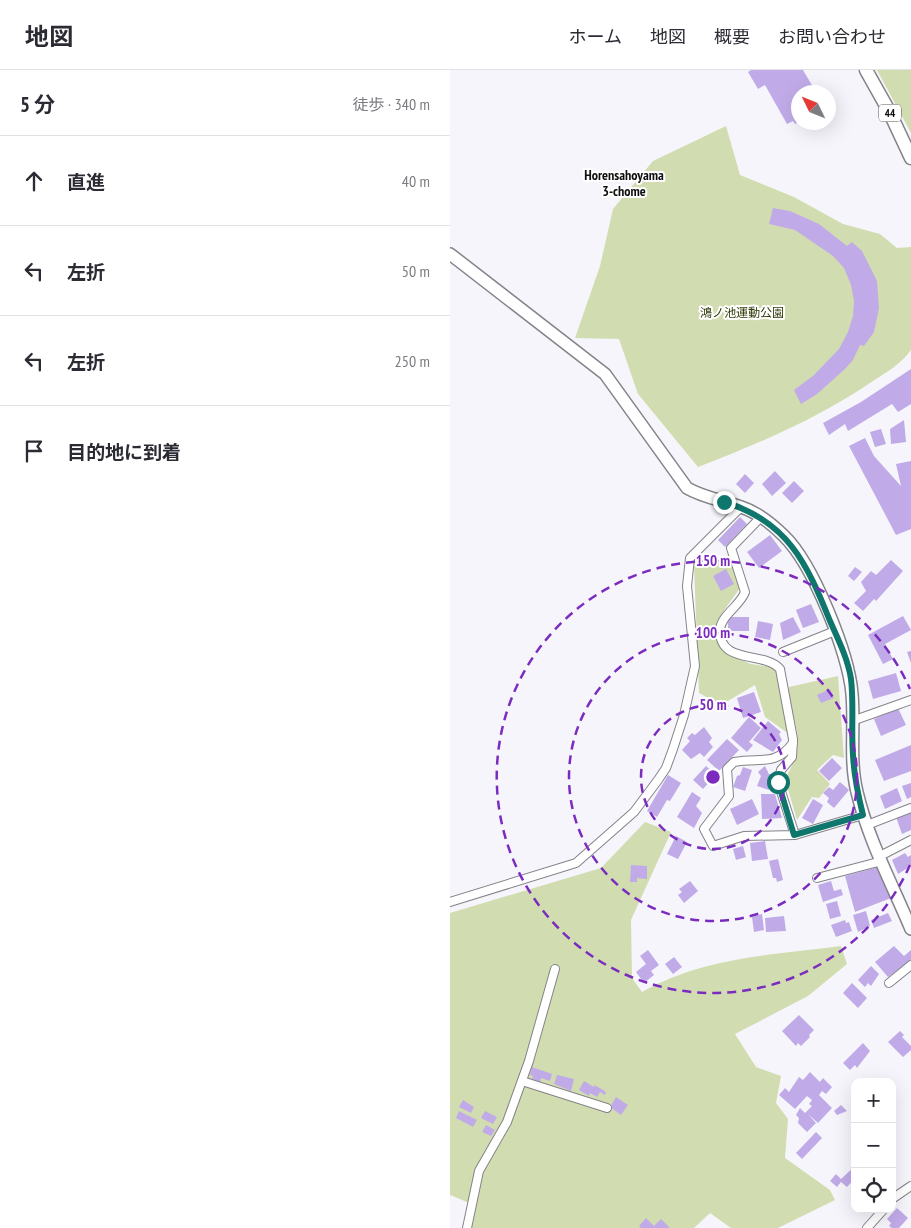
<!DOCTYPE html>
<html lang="ja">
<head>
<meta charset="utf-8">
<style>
  :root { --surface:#fff; --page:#f2f2f3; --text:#2b2b33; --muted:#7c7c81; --line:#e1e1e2 }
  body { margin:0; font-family:"PT Sans Narrow","Noto Sans JP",sans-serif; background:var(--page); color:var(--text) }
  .controls { position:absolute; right:15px; bottom:15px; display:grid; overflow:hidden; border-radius:10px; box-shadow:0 5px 20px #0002 }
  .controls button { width:45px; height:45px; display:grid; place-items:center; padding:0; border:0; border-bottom:1px solid var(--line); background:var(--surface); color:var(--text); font:25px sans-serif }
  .compass { position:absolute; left:341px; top:15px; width:45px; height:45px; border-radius:50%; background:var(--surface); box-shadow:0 5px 20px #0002; rotate:313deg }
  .stop { position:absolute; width:15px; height:15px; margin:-11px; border:4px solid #0f766e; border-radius:50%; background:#fff }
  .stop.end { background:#0f766e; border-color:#fff; box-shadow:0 1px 5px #0008 }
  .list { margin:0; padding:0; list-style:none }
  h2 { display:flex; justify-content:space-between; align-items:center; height:65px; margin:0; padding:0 20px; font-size:21px }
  h2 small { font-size:16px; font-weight:400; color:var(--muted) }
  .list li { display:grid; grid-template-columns:32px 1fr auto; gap:15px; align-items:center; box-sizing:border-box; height:90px; padding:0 20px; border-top:1px solid var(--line) }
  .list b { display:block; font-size:19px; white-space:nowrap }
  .list em { font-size:16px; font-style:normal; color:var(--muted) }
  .icon { flex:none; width:28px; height:28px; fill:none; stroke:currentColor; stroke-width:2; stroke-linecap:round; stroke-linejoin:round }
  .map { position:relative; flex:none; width:461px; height:1158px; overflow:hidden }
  header { display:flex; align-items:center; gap:30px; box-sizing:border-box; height:70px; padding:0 25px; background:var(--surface); border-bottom:1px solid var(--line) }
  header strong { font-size:24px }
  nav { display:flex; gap:28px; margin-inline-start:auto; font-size:18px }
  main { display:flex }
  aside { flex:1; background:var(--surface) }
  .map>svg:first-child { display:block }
  .green { fill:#d1ddb0 }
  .building { fill:#c0abe8 }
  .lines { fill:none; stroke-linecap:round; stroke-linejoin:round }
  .street-casing { stroke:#848389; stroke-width:10 }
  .secondary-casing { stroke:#848389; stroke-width:14 }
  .primary-casing { stroke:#848389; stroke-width:15 }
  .street { stroke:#fff; stroke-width:8 }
  .secondary { stroke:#fff; stroke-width:11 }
  .primary { stroke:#fff; stroke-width:12 }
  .route { stroke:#0f766e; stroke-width:6 }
  .ring { fill:none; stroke:#7b2cbf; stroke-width:2.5; stroke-dasharray:9 6 }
  .labels { text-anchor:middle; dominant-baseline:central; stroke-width:4; stroke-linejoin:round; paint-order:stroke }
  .shield { fill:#fff; stroke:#575758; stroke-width:1 }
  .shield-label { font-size:11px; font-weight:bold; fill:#0f0f11 }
  .park-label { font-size:12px; fill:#303a08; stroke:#fff }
  .neighbourhood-label { font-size:14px; font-weight:bold; fill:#0f0f11; stroke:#fff }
  .centre { fill:#7b2cbf; stroke:#fff; stroke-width:2.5 }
  .ring-label { font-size:15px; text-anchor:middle; font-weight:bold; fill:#7b2cbf; stroke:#fff; stroke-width:4; stroke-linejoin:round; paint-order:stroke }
</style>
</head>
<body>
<header>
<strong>地図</strong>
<nav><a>ホーム</a><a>地図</a><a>概要</a><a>お問い合わせ</a></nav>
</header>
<main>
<aside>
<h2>5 分<small>徒歩 · 340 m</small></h2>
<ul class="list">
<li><svg class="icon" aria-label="ahead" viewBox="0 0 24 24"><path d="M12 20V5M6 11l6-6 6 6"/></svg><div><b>直進</b></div><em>40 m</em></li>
<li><svg class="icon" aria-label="left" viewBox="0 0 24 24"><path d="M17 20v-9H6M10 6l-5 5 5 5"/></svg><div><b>左折</b></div><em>50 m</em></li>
<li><svg class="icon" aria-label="left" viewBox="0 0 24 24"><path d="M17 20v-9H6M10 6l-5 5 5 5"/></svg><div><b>左折</b></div><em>250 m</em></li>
<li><svg class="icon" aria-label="arrive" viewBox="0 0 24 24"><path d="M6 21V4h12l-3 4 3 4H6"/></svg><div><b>目的地に到着</b></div></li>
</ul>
</aside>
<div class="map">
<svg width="461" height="1158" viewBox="0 0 461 1158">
  <rect width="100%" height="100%" fill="#f6f5fb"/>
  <!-- green -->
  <g class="green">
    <polygon points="427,0 461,0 461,63"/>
    <path d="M 276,56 L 290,105 L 344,127 L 393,154 L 430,164 L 447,178 L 461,177 L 461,280 C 451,294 437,302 423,311 C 369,348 308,374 248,397 L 188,324 L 169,269 L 125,268 L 150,196 L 163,139 L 203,91 Z"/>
    <path d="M 280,491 L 290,518 C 274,541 250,566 284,585 C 289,588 295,592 301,594 C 310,596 319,595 326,600 L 339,664 L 315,647 L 305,615 L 271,635 L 249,623 L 244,496 Z"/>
    <path d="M 388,606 L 394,688 L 383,685 L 367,700 L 380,714 L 369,728 L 362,727 L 347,750 L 335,709 C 342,696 349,682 348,668 C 346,650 338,635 339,617 Z"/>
    <path d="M 195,752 L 221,762 L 181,850 L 182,908 L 192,922 C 255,887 322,885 391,876 L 397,894 L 358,926 L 285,964 L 306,997 L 331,1006 L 326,1033 L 338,1049 L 335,1088 L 380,1120 L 385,1130 L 328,1158 L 281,1158 L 260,1143 L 244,1158 L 20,1158 L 24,1135 L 0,1125 L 0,843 L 151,798 Z"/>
  </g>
  <!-- building -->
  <g class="building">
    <polygon points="301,0 353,0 366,22 348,22 348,52 345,54 343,51 337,54 315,15 308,19 298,2"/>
    <polygon points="323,138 340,141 369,154 397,176 402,172 412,181 427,211 429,238 424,262 414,276 410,275 403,290 395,299 367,324 351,334 344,320 364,305 389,279 398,262 403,246 404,231 401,215 394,198 383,186 345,160 319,154"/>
    <polygon points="461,299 461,334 448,342 442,334 398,361 395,354 379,365 373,353 411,332"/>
    <polygon points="454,350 456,372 441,374 440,359"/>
    <polygon points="431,359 436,374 425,377 420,362"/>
    <polygon points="415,368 424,386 451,416 446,394 461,391 461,459 446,465 399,376"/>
    <polygon points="325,401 336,413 322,426 312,414"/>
    <polygon points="295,404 304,413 295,423 286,414"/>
    <polygon points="344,411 354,421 342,433 332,423"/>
    <polygon points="290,447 297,454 275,477 268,470"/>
    <polygon points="320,465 332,481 309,498 297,482"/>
    <polygon points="441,490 453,501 426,531 424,529 413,541 404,533 416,521 411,512 421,501 426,505"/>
    <polygon points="405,497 412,502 404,511 398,506"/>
    <polygon points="276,499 284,514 271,521 263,506"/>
    <polygon points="361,534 369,552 353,558 346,540"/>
    <polygon points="453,546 461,560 435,574 443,589 433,594 418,565"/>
    <rect x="278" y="547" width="21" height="14"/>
    <polygon points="343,547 351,562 333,570 330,553"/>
    <polygon points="308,551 323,554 320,570 305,567"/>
    <polygon points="461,581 461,593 457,582"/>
    <polygon points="446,603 451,621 423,629 418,611"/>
    <polygon points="380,619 384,628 371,633 367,625"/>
    <polygon points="304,622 311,642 293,648 287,628"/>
    <polygon points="448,638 456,655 431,666 424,649"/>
    <polygon points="299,647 311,658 299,672 303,675 297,682 281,668"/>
    <polygon points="318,651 331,662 329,664 332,670 323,682 303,670"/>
    <polygon points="254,657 262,668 259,672 263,677 254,687 250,683 241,689 232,680 240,671 237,668 242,663 245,665"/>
    <polygon points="277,669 289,680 269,701 257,690"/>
    <polygon points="461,675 461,701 434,711 425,690"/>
    <polygon points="382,688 392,698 379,711 369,701"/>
    <polygon points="256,696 266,705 253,719 243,710"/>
    <polygon points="315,696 319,704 324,705 319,720 307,716 311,706 308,702"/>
    <polygon points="293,697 302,700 295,721 283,717 287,706 290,705"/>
    <polygon points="218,705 231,713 220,731 217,730 207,747 197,741"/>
    <polygon points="390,712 399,720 384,738 377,732 379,728 373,723 379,717 383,720"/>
    <polygon points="461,713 461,727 457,729 452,716"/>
    <polygon points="447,718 452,731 435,739 430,726"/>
    <polygon points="242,722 251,728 246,736 252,743 244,758 227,747"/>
    <polygon points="311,724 325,724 332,748 312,749"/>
    <polygon points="302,729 309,744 287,755 280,739"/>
    <polygon points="363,729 373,735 363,754 352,748"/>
    <polygon points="461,741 461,760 452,764 446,747"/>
    <polygon points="226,766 237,772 228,789 217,784"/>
    <polygon points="315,771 318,789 302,791 300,773"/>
    <polygon points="293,776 296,787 286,790 283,779"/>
    <polygon points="455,783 458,787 461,785 461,796 448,804 442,790"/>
    <polygon points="328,789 333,810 327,812 326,808 323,808 319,791"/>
    <polygon points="181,795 197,796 197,809 187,808 187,812 180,812"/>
    <polygon points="428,797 441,828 405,842 395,806"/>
    <polygon points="240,811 248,821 234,833 228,825 232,822 229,819"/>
    <polygon points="381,811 384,821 391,819 393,825 373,832 368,815"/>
    <polygon points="387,831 391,846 380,849 376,834"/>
    <polygon points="416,841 420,856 408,862 403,845"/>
    <polygon points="438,843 442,851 424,858 421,850"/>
    <polygon points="312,844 314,860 304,862 302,847"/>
    <polygon points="334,846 336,861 316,862 315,848"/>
    <polygon points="395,850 396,853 399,852 402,861 386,867 381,855"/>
    <polygon points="444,876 454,886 461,880 461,891 438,907 425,892"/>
    <polygon points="198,880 209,895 201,901 204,905 194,913 186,902 196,894 190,886"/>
    <polygon points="224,887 232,897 223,904 215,894"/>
    <polygon points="421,896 429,904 421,916 418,913 415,917 408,910"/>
    <polygon points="402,913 417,928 408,938 393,923"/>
    <polygon points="349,945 364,960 359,965 360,967 351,976 348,973 346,976 332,961"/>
    <polygon points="450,961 454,965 452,967 461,976 461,980 453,987 438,972"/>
    <polygon points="413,973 420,981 407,998 405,995 400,1000 393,993"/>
    <polygon points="82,997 102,1004 100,1011 91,1008 90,1012 82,1009 83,1006 80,1005"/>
    <polygon points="360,1002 370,1012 373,1008 382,1017 376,1024 372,1021 369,1025 382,1038 368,1053 358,1044 366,1053 357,1062 348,1053 349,1048 346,1045 350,1038 355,1043 362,1036 359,1034 362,1030 357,1026 345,1039 329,1025 335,1018 339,1022 349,1007 353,1010"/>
    <polygon points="107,1005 124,1009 121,1021 104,1014"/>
    <polygon points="134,1011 144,1017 145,1015 156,1022 155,1025 150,1022 147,1027 140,1023 139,1026 129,1020"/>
    <polygon points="166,1027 178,1035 171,1045 160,1037"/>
    <polygon points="13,1030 24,1037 21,1043 9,1037"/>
    <polygon points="391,1035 397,1041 387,1045 384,1041"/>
    <polygon points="9,1041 27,1050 23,1057 6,1048"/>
    <polygon points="35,1041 47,1047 43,1054 31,1048"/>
    <polygon points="36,1055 45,1060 41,1066 32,1062"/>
    <polygon points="366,1062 372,1068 352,1089 346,1083"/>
    <polygon points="405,1096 405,1108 397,1117 391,1112 387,1117 380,1111 386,1104 391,1109"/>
    <polygon points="447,1138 458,1148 449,1158 442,1158 439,1156 441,1153 437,1149"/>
    <polygon points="196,1148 204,1156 211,1149 220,1158 191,1158 189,1156"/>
  </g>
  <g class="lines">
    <!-- street casing -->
    <g class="street-casing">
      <g id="street">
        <path d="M 311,447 L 281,478 L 295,522 C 290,536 271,545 270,560 C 269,595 315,581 330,599 L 343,669 L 342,687 L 331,700 L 328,712 L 345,765"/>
        <polyline points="333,582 385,561"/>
        <polyline points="402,651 461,630"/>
        <path d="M 343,673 C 325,697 311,687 284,692 L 277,699 L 279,726 L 254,759 L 263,776 L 294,766 L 345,765 L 413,745"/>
        <polyline points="417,755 461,738"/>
        <polyline points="430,786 461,770"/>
        <polyline points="367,808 432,791"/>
        <polyline points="0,832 126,793 184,742 208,710 216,698 223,679 234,645 245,596 237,516 240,488 291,437"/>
        <polyline points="439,913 461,895"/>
        <polyline points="72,1011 157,1038"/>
        <polyline points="442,1129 461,1116"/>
        <polyline points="17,1158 29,1101 57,1052 79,991 105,899"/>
        <polyline points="417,1158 434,1139"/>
      </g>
    </g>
    <!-- secondary casing -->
    <g class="secondary-casing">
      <path id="secondary" d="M 0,184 L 155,304 L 237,418 C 254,428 273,430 291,437 C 307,442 322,454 334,466 C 363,494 399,584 402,624 C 405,656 399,690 407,722 C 418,769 442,814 461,859"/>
    </g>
    <!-- primary casing -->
    <g class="primary-casing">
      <polyline id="primary" points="416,0 439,41 461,88"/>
    </g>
    <!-- street -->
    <use href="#street" class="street"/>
    <!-- secondary -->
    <use href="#secondary" class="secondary"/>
    <!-- primary -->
    <use href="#primary" class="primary"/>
  </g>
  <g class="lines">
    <!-- route -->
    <path class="route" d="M 274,432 C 338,451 357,494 380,551 C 388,569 398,589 401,609 C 404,634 401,659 403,685 C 404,705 408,725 413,745 L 344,765 L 328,712"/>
  </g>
  <!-- distance rings -->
  <g class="ring">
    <circle cx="263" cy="707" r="72"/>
    <circle cx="263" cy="707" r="144"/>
    <path d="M460 795A216 216 0 1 1 460 619"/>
  </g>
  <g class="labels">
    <!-- shield labels -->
    <rect class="shield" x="429" y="34.5" width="22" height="17" rx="4"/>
    <g class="shield-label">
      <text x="440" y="43">44</text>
    </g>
    <!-- park labels -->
    <g class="park-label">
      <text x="292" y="242">鴻ノ池運動公園</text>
    </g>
    <!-- neighbourhood labels -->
    <g class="neighbourhood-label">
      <text x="174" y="105">Horensahoyama<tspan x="174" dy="16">3-chome</tspan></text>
    </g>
  </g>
  <circle cx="263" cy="707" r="8" class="centre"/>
  <g class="ring-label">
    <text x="263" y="496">150 m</text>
    <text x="263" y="568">100 m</text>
    <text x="263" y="640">50 m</text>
  </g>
</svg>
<div class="controls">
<button>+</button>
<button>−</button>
<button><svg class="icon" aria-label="locate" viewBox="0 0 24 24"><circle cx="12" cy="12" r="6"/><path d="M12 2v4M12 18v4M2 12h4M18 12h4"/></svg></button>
</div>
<svg class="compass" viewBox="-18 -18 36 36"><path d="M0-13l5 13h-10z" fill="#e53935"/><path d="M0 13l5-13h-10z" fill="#7c7c81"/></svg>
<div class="stop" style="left:328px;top:712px"></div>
<div class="stop end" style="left:274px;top:432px"></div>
</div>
</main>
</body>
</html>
